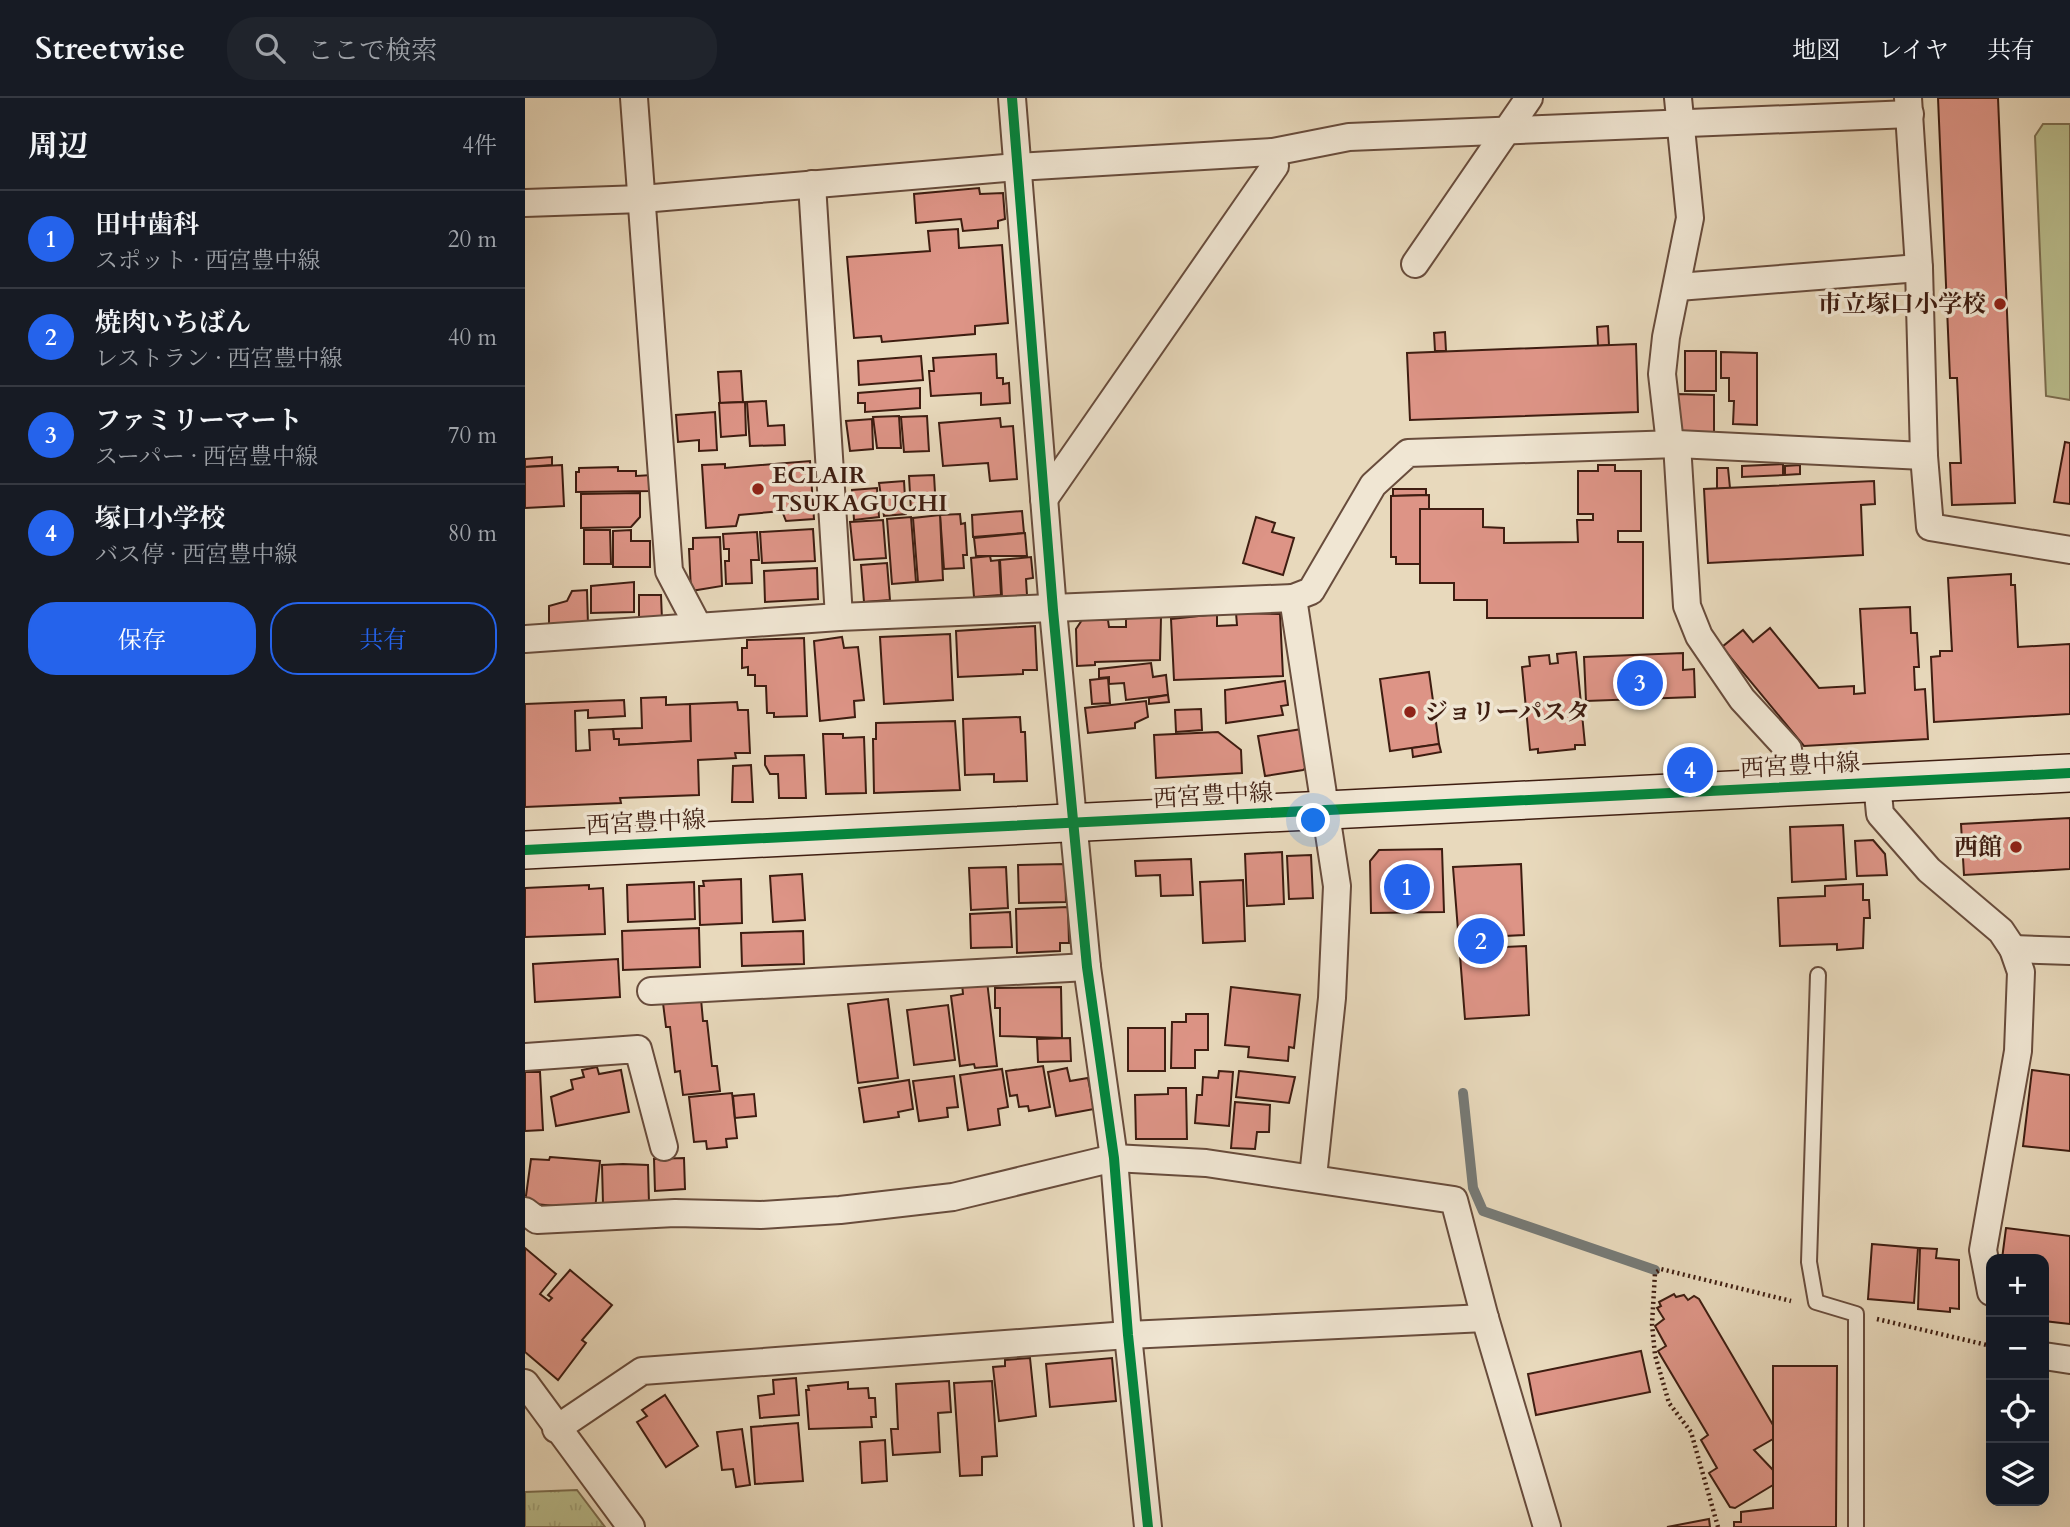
<!DOCTYPE html>
<html lang="ja">
<head>
<meta charset="utf-8">
<style>
  :root { --surface:#171b24; --page:#20242c; --text:#f1f3f6; --muted:#9ea1a6; --line:#363941; --accent:#2563eb }
  body { margin:0; font-family:Cardo,"Noto Serif JP",serif; background:var(--page); color:var(--text) }
  .controls { position:absolute; right:21px; bottom:21px; display:grid; overflow:hidden; border-radius:14px; box-shadow:0 7px 28px #0002 }
  .controls button { width:63px; height:63px; display:grid; place-items:center; padding:0; border:0; border-bottom:2px solid var(--line); background:var(--surface); color:var(--text); font:35px sans-serif }
  .you { position:absolute; left:789px; top:723px; width:24px; height:24px; margin:-18px; border:5px solid #fff; border-radius:50%; background:#1a73e8; box-shadow:0 0 0 10px #1a73e833 }
  .badge { display:grid; place-items:center; width:46px; height:46px; border-radius:50%; background:var(--accent); color:#fff; font-size:23px; font-weight:700 }
  .pin { position:absolute; translate:-50% -50%; border:4px solid #fff; box-shadow:0 2px 7px #0006 }
  .list { margin:0; padding:0; list-style:none }
  h2 { display:flex; justify-content:space-between; align-items:center; height:91px; margin:0; padding:0 28px; font-size:30px }
  h2 small { font-size:23px; font-weight:400; color:var(--muted) }
  .list li { display:grid; grid-template-columns:46px 1fr auto; gap:21px; align-items:center; box-sizing:border-box; height:98px; padding:0 28px; border-top:2px solid var(--line) }
  .list b { display:block; font-size:26px; white-space:nowrap }
  .list p { margin:0; font-size:23px; white-space:nowrap; color:var(--muted) }
  .list em { font-size:23px; font-style:normal; color:var(--muted) }
  .actions { display:flex; gap:14px; padding:21px 28px }
  .actions a { flex:1; padding:16px 0; border:2px solid var(--accent); border-radius:28px; text-align:center; font-size:24px; color:var(--accent) }
  .actions .main { background:var(--accent); color:#fff }
  .icon { flex:none; width:38px; height:38px; fill:none; stroke:currentColor; stroke-width:2; stroke-linecap:round; stroke-linejoin:round }
  .map { position:relative; flex:none; width:1545px; height:1429px; overflow:hidden }
  header { display:flex; align-items:center; gap:42px; box-sizing:border-box; height:98px; padding:0 35px; background:var(--surface); border-bottom:2px solid var(--line) }
  header strong { font-size:33px }
  nav { display:flex; gap:38px; margin-inline-start:auto; font-size:24px }
  .search { width:490px; height:63px; background:var(--page); display:flex; align-items:center; gap:18px; box-sizing:border-box; padding:0 24px; border-radius:28px; color:var(--muted); font-size:26px }
  main { display:flex }
  aside { flex:1; background:var(--surface) }
  .map>svg:first-child { display:block }
  .park { fill:url(#park-tufts); stroke:#7c6e50; stroke-width:2 }
  .garden { fill:#babe8e; stroke:#7c6e50; stroke-width:2 }
  .lines { fill:none; stroke-linecap:round; stroke-linejoin:round }
  .stream { stroke:#767a76; stroke-width:10 }
  .building { fill:#dd9486; stroke:#3e1d11; stroke-width:2 }
  .service-casing { stroke:#684c3c; stroke-width:18 }
  .minor-casing { stroke:#684c3c; stroke-width:30 }
  .secondary-casing { stroke:#3e1d11; stroke-width:40 }
  .path { stroke:#3e1d11; stroke-width:4.5; stroke-dasharray:2 3.5; stroke-linecap:butt }
  .service { stroke:#f0e6d3; stroke-width:14 }
  .minor { stroke:#f0e6d3; stroke-width:26 }
  .secondary { stroke:#f0e6d3; stroke-width:37 }
  .cycleway-casing { stroke:#f0e6d3; stroke-width:15 }
  .cycleway { stroke:#00873e; stroke-width:10 }
  .poi-dot { fill:#8f2418; stroke:#f0e6d3; stroke-width:2.5 }
  .labels { text-anchor:middle; dominant-baseline:central; stroke-width:7; stroke-linejoin:round; paint-order:stroke }
  .poi-label { font-size:24px; font-weight:bold; fill:#3e1d11; stroke:#f0e6d3; text-anchor:end }
  .street-label { font-size:24px; fill:#3e1d11; stroke:#f0e6d3 }
</style>
</head>
<body>
<header>
<strong>Streetwise</strong>
<div class="search"><svg class="icon" aria-label="search" viewBox="0 0 24 24"><circle cx="10" cy="10" r="6"/><path d="M15 15l6 6"/></svg>ここで検索</div>
<nav><a>地図</a><a>レイヤ</a><a>共有</a></nav>
</header>
<main>
<aside>
<h2>周辺<small>4件</small></h2>
<ul class="list">
<li><span class="badge">1</span><div><b>田中歯科</b><p>スポット · 西宮豊中線</p></div><em>20 m</em></li>
<li><span class="badge">2</span><div><b>焼肉いちばん</b><p>レストラン · 西宮豊中線</p></div><em>40 m</em></li>
<li><span class="badge">3</span><div><b>ファミリーマート</b><p>スーパー · 西宮豊中線</p></div><em>70 m</em></li>
<li><span class="badge">4</span><div><b>塚口小学校</b><p>バス停 · 西宮豊中線</p></div><em>80 m</em></li>
</ul>
<div class="actions"><a class="main">保存</a><a>共有</a></div>
</aside>
<div class="map">
<svg width="1545" height="1429" viewBox="0 0 1545 1429">
  <defs>
    <pattern id="park-tufts" width="24" height="20" patternUnits="userSpaceOnUse" patternTransform="scale(1.75)"><rect width="24" height="20" fill="#babe8e"/><path d="M3 7l-1-3M5 7V3M7 7l1-3M15 17l-1-3M17 17v-4M19 17l1-3" fill="none" stroke="#a1a379"/></pattern>
  </defs>
  <rect width="100%" height="100%" fill="#e8d9bc"/>
  <filter id="stains"><feTurbulence type="fractalNoise" baseFrequency=".00286" numOctaves="4"/><feColorMatrix values="0 0 0 0 .2 0 0 0 0 .09 0 0 0 0 .02 0 0 0 .5 -.17"/></filter>
  <radialGradient id="worn" r=".72"><stop offset=".6" stop-color="#630" stop-opacity="0"/><stop offset="1" stop-color="#630" stop-opacity=".3"/></radialGradient>
  <!-- park -->
  <polygon class="park" points="52,1392 80,1429 0,1429 0,1394"/>
  <!-- garden -->
  <polygon class="garden" points="1518,26 1545,26 1545,302 1521,298 1510,38"/>
  <g class="lines">
    <!-- stream -->
    <polyline class="stream" points="938,995 948,1090 958,1113 1130,1172"/>
  </g>
  <!-- building -->
  <g class="building">
    <polygon points="1413,0 1473,0 1490,405 1427,407 1425,365 1436,365 1432,280 1425,280"/>
    <polygon points="454,90 455,96 478,95 480,121 473,123 473,130 438,133 436,121 391,125 389,96"/>
    <polygon points="433,131 434,150 477,147 483,225 450,228 450,236 357,244 356,238 329,240 322,159 405,153 403,133"/>
    <polygon points="1083,228 1084,247 1073,248 1072,229"/>
    <polygon points="920,234 921,253 910,253 909,235"/>
    <polygon points="1111,246 1113,314 885,322 882,255"/>
    <rect x="1160" y="253" width="31" height="40"/>
    <polygon points="1196,254 1232,255 1232,327 1208,326 1209,303 1204,303 1204,280 1196,280"/>
    <polygon points="471,256 472,280 478,280 478,286 484,285 485,305 456,307 456,295 406,298 404,273 409,273 408,260"/>
    <polygon points="396,258 398,282 334,287 333,263"/>
    <polygon points="216,273 218,304 195,305 193,274"/>
    <polygon points="395,290 395,310 340,314 340,305 333,305 333,295"/>
    <polygon points="1152,296 1189,297 1189,335 1152,334"/>
    <polygon points="241,303 243,328 259,327 260,347 225,348 222,304"/>
    <polygon points="220,304 221,337 196,339 194,305"/>
    <polygon points="190,314 192,352 174,353 174,342 153,344 151,317"/>
    <polygon points="374,318 376,350 352,350 348,319"/>
    <polygon points="402,318 404,353 379,354 376,319"/>
    <polygon points="475,320 476,329 488,328 492,381 465,383 463,365 418,368 414,325"/>
    <polygon points="347,321 348,351 325,353 321,323"/>
    <polygon points="1540,344 1545,345 1545,406 1529,404"/>
    <polygon points="27,359 27,367 0,369 0,361"/>
    <polygon points="285,363 289,421 261,423 257,413 214,417 211,428 181,430 177,367 200,366 200,370"/>
    <polygon points="1258,366 1258,377 1217,379 1217,368"/>
    <polygon points="37,367 39,408 0,410 0,369"/>
    <polygon points="1073,367 1090,367 1090,373 1116,373 1116,433 1093,433 1093,444 1118,444 1118,520 962,520 962,502 929,502 929,485 895,485 895,411 958,411 958,429 979,430 979,445 1053,444 1052,422 1068,422 1068,416 1053,416 1053,373 1073,373"/>
    <polygon points="1275,367 1275,376 1260,377 1260,368"/>
    <polygon points="93,369 93,373 111,373 111,378 127,377 127,393 51,394 51,374 54,374 54,370"/>
    <polygon points="1192,370 1203,370 1205,390 1192,391"/>
    <polygon points="409,377 411,412 386,413 384,378"/>
    <polygon points="379,383 381,416 359,418 354,385"/>
    <polygon points="1349,383 1350,406 1336,407 1338,457 1183,465 1179,391"/>
    <polygon points="352,390 354,419 329,422 327,392"/>
    <polygon points="868,391 901,391 901,397 868,398"/>
    <polygon points="115,395 115,419 106,429 56,430 56,396"/>
    <polygon points="904,397 904,411 895,411 895,466 871,466 871,459 866,459 866,398"/>
    <polygon points="497,413 499,435 448,439 447,417"/>
    <polygon points="435,416 436,426 440,425 442,457 438,457 439,470 419,471 415,417"/>
    <polygon points="415,417 418,482 393,484 388,420"/>
    <polygon points="386,419 391,484 367,486 362,421"/>
    <polygon points="731,419 750,425 747,434 769,440 758,477 718,465"/>
    <polygon points="358,422 361,460 329,462 325,424"/>
    <polygon points="288,431 290,463 237,465 235,434"/>
    <polygon points="59,432 85,432 86,466 59,466"/>
    <polygon points="106,432 106,443 125,443 125,469 88,469 88,433"/>
    <polygon points="232,434 234,462 226,462 227,485 201,486 200,463 204,463 204,451 199,451 198,436"/>
    <polygon points="500,435 502,458 451,458 449,440"/>
    <polygon points="195,439 197,488 166,493 164,451 168,451 168,440"/>
    <polygon points="465,458 466,463 474,462 476,497 449,499 446,460"/>
    <polygon points="506,459 508,480 501,481 502,497 477,499 475,462"/>
    <polygon points="362,465 365,502 339,504 336,467"/>
    <polygon points="292,470 293,501 240,504 239,473"/>
    <polygon points="1486,476 1486,487 1490,487 1493,549 1545,546 1545,616 1409,624 1406,559 1415,558 1415,553 1427,553 1423,480"/>
    <polygon points="109,484 109,514 66,515 66,488"/>
    <polygon points="62,492 63,527 24,527 24,508 42,503 47,493"/>
    <polygon points="114,497 136,497 137,522 114,522"/>
    <polygon points="1385,509 1386,535 1392,535 1394,569 1389,569 1390,592 1400,591 1403,641 1279,648 1197,549 1218,532 1228,544 1245,530 1294,590 1329,588 1329,596 1340,595 1335,511"/>
    <polygon points="711,515 755,516 758,578 649,582 646,521 692,516 692,528 712,527"/>
    <polygon points="636,519 635,562 570,564 570,567 552,568 551,531 557,522 583,522 584,529 601,529 601,520"/>
    <polygon points="510,528 512,572 498,572 498,576 433,579 431,533"/>
    <polygon points="425,536 428,602 359,606 355,539"/>
    <polygon points="317,539 319,550 333,549 339,602 329,603 330,619 295,623 289,543"/>
    <polygon points="279,540 282,618 249,619 249,615 242,615 241,588 230,588 230,577 223,577 223,569 217,570 217,550 222,550 222,542"/>
    <polygon points="1051,554 1060,647 1050,647 1050,651 1013,655 1013,651 1005,652 997,569 1005,568 1004,559 1024,557 1025,566 1033,565 1032,556"/>
    <polygon points="1158,555 1158,572 1169,571 1170,599 1061,603 1059,559"/>
    <polygon points="626,565 628,579 641,577 643,597 601,602 599,585 584,586 584,579 574,580 574,571"/>
    <polygon points="904,574 914,646 865,653 855,581"/>
    <polygon points="583,580 585,605 567,606 565,582"/>
    <polygon points="760,583 763,607 756,608 758,617 701,625 700,592"/>
    <polygon points="643,597 644,604 624,606 624,600"/>
    <polygon points="141,599 141,607 165,606 166,643 94,647 94,641 89,641 88,631 117,630 116,600"/>
    <polygon points="99,602 100,618 63,620 63,612 50,613 51,653 65,652 64,632 88,631 89,641 94,641 94,647 166,643 165,606 212,604 213,612 223,612 225,655 210,655 211,660 173,662 174,697 95,700 96,705 0,709 0,606"/>
    <polygon points="621,603 623,619 610,625 610,630 563,635 560,610"/>
    <polygon points="676,611 677,632 651,634 650,612"/>
    <polygon points="495,619 496,634 500,634 502,683 469,684 469,676 440,677 438,621"/>
    <polygon points="430,623 435,692 349,695 348,641 351,641 351,625"/>
    <polygon points="777,631 782,669 778,672 740,678 733,638"/>
    <polygon points="693,634 716,652 717,675 631,680 629,637"/>
    <polygon points="298,636 318,636 318,640 339,639 341,695 301,696"/>
    <polygon points="914,646 916,654 888,659 887,650"/>
    <polygon points="279,657 281,700 254,700 253,676 245,676 240,667 240,658"/>
    <polygon points="226,667 228,704 207,704 208,668"/>
    <polygon points="1545,720 1545,771 1439,777 1436,726"/>
    <polygon points="1318,727 1321,781 1267,784 1265,729"/>
    <polygon points="1348,742 1360,756 1362,777 1332,778 1330,743"/>
    <polygon points="917,751 919,814 846,815 845,763 854,752"/>
    <polygon points="757,754 759,806 722,808 720,756"/>
    <polygon points="786,757 788,800 764,801 762,758"/>
    <polygon points="666,761 668,797 636,798 635,777 611,778 610,763"/>
    <polygon points="540,766 541,804 494,805 493,767"/>
    <polygon points="996,766 999,837 980,838 980,849 1001,848 1004,917 940,921 928,769"/>
    <polygon points="481,769 483,810 446,812 444,770"/>
    <polygon points="277,776 280,822 248,824 245,778"/>
    <polygon points="216,781 217,825 175,827 174,788 179,788 178,783"/>
    <polygon points="718,782 720,843 678,845 675,784"/>
    <polygon points="169,784 170,821 103,824 102,787"/>
    <polygon points="1338,786 1338,802 1344,802 1345,820 1339,820 1338,850 1312,852 1312,846 1255,848 1253,800 1300,798 1300,788"/>
    <polygon points="64,787 64,791 78,790 80,836 0,839 0,790"/>
    <polygon points="543,809 544,845 535,845 535,853 492,855 491,811"/>
    <polygon points="485,814 487,849 446,850 445,816"/>
    <polygon points="174,830 175,869 98,872 97,833"/>
    <polygon points="278,833 279,866 217,868 216,835"/>
    <polygon points="93,861 95,899 10,904 8,866"/>
    <polygon points="462,883 472,968 450,970 449,966 435,968 426,898 438,896 437,886"/>
    <polygon points="536,889 537,940 475,938 475,910 470,910 470,890"/>
    <polygon points="706,889 775,897 769,950 764,949 763,963 723,959 724,949 700,947"/>
    <polygon points="176,901 178,923 182,923 187,968 192,968 195,993 158,997 155,973 150,974 145,929 141,929 138,905"/>
    <polygon points="363,901 373,980 333,985 323,906"/>
    <polygon points="423,907 430,962 389,967 382,912"/>
    <polygon points="661,916 683,916 683,952 670,952 670,970 646,970 647,924 661,924"/>
    <rect x="603" y="930" width="37" height="43"/>
    <polygon points="545,940 546,963 513,964 512,941"/>
    <polygon points="518,968 525,1009 504,1013 503,1008 494,1009 492,997 485,998 481,973"/>
    <polygon points="72,969 74,976 96,972 104,1014 31,1028 26,999 48,991 46,982 59,979 57,972"/>
    <polygon points="542,970 545,983 563,980 569,1011 531,1018 523,974"/>
    <polygon points="477,971 483,1009 473,1011 475,1027 443,1032 435,977"/>
    <polygon points="1507,972 1545,977 1545,1053 1498,1048"/>
    <polygon points="694,973 708,974 704,1028 670,1025 672,997 677,997 678,979 693,980"/>
    <polygon points="714,973 770,979 764,1005 711,999"/>
    <polygon points="0,974 15,974 18,1032 0,1033"/>
    <polygon points="429,978 433,1009 422,1010 423,1019 394,1023 388,983"/>
    <polygon points="384,982 388,1011 373,1014 374,1019 339,1024 334,990"/>
    <polygon points="643,990 661,990 662,1041 611,1041 610,997 643,996"/>
    <polygon points="207,995 212,1040 201,1041 202,1049 182,1051 181,1043 169,1044 164,999"/>
    <polygon points="229,996 231,1018 210,1020 208,998"/>
    <polygon points="710,1004 745,1007 744,1034 732,1034 730,1051 706,1050"/>
    <polygon points="25,1059 75,1063 70,1112 0,1105 6,1061 24,1062"/>
    <polygon points="159,1060 160,1091 130,1093 129,1061"/>
    <polygon points="98,1066 123,1067 124,1105 78,1106 77,1067"/>
    <polygon points="1481,1130 1545,1138 1545,1226 1519,1223 1519,1161 1477,1161"/>
    <polygon points="1347,1146 1393,1150 1389,1205 1343,1201"/>
    <polygon points="0,1150 31,1176 15,1196 24,1203 27,1200 23,1197 45,1172 87,1207 57,1242 61,1245 33,1282 0,1254"/>
    <polygon points="1395,1150 1412,1151 1411,1160 1434,1162 1434,1211 1425,1210 1425,1214 1393,1211"/>
    <polygon points="1149,1196 1151,1199 1159,1197 1163,1202 1169,1198 1174,1201 1248,1327 1248,1341 1229,1352 1248,1372 1248,1387 1210,1410 1205,1409 1184,1375 1192,1370 1176,1342 1183,1337 1133,1253 1141,1248 1130,1228 1139,1221 1132,1210 1136,1208 1134,1204"/>
    <polygon points="1116,1253 1125,1294 1011,1317 1003,1276"/>
    <polygon points="505,1260 511,1318 474,1323 468,1269 480,1268 480,1262"/>
    <polygon points="587,1260 591,1303 525,1309 521,1266"/>
    <polygon points="1248,1268 1312,1268 1311,1429 1209,1429 1209,1424 1216,1424 1216,1414 1248,1410"/>
    <polygon points="271,1280 274,1317 235,1320 233,1298 249,1296 248,1282"/>
    <polygon points="424,1283 426,1314 413,1315 415,1354 368,1357 366,1331 373,1331 371,1286"/>
    <polygon points="467,1283 472,1358 457,1359 457,1377 435,1378 429,1285"/>
    <polygon points="323,1284 323,1291 343,1290 344,1300 350,1300 351,1319 346,1319 347,1329 284,1331 281,1292 284,1292 283,1288"/>
    <polygon points="140,1297 173,1348 141,1369 112,1324 122,1318 117,1312"/>
    <polygon points="273,1325 278,1383 230,1386 226,1329"/>
    <polygon points="217,1331 225,1387 211,1389 208,1371 197,1372 192,1334"/>
    <polygon points="360,1342 362,1383 337,1385 335,1344"/>
    <polygon points="1184,1421 1185,1429 1142,1429"/>
  </g>
  <g class="lines">
    <!-- service casing -->
    <g class="service-casing">
      <polyline id="service" points="1293,877 1284,1164 1291,1204 1331,1216 1331,1429"/>
    </g>
    <!-- minor casing -->
    <g class="minor-casing">
      <g id="minor">
        <polyline points="109,0 144,473 173,528"/>
        <polyline points="487,0 528,512 562,869 589,1060 603,1237 623,1429"/>
        <polyline points="1383,0 1394,170 1399,358 1405,429 1545,452"/>
        <polyline points="287,86 314,519"/>
        <polyline points="0,105 117,101 492,69 748,54 824,39 1385,16"/>
        <polyline points="890,166 1004,0"/>
        <polyline points="1153,189 1394,170"/>
        <polyline points="1145,346 1137,276 1141,239 1165,120 1153,0"/>
        <polyline points="1152,346 1162,508 1174,538 1217,601 1263,651 1267,689"/>
        <polyline points="519,401 750,68 748,54"/>
        <polyline points="0,541 314,519 768,500"/>
        <polyline points="1352,685 1355,716 1404,772 1476,833 1488,851 1496,874 1493,953 1458,1152 1466,1194"/>
        <polyline points="1488,851 1545,853"/>
        <polyline points="126,893 562,869"/>
        <polyline points="0,959 113,951 139,1049"/>
        <polyline points="788,1079 807,900 812,788 768,500 786,493 848,387 883,355 1152,346 1399,358"/>
        <polyline points="0,1113 12,1122 150,1115 236,1117 315,1112 428,1099 589,1060 681,1065 929,1102 960,1220 1022,1429"/>
        <polyline points="1519,1258 1545,1262"/>
        <polyline points="0,1285 106,1429"/>
        <polyline points="31,1331 117,1273 603,1237 960,1220"/>
      </g>
    </g>
    <!-- secondary casing -->
    <g class="secondary-casing">
      <polyline id="secondary" points="0,752 1545,675"/>
    </g>
    <!-- path -->
    <g class="path">
      <polyline points="1352,1221 1466,1248"/>
      <polyline points="1193,1429 1166,1334 1144,1305 1130,1257 1127,1226 1130,1175 1136,1171 1266,1203"/>
    </g>
    <!-- service -->
    <use href="#service" class="service"/>
    <!-- minor -->
    <use href="#minor" class="minor"/>
    <!-- secondary -->
    <use href="#secondary" class="secondary"/>
    <!-- cycleway casing -->
    <g class="cycleway-casing">
      <g id="cycleway">
        <polyline points="487,0 528,512 562,869 589,1060 603,1237 623,1429"/>
        <polyline points="0,752 1545,675"/>
      </g>
    </g>
    <!-- cycleway -->
    <use href="#cycleway" class="cycleway"/>
  </g>
  <!-- markers -->
  <g class="poi-dot">
    <circle cx="1475" cy="206" r="7"/>
    <circle cx="233" cy="391" r="7"/>
    <circle cx="885" cy="614" r="7"/>
    <circle cx="1491" cy="749" r="7"/>
  </g>
  <g class="labels">
    <!-- poi labels -->
    <g class="poi-label">
      <text x="1461" y="206">市立塚口小学校</text>
      <text x="247" y="377" text-anchor="start">ECLAIR<tspan x="247" dy="28">TSUKAGUCHI</tspan></text>
      <text x="899" y="614" text-anchor="start">ジョリーパスタ</text>
      <text x="1477" y="749">西館</text>
    </g>
    <!-- street labels -->
    <g class="street-label">
      <text transform="translate(1275 668) rotate(-3)">西宮豊中線</text>
      <text transform="translate(688 698) rotate(-3)">西宮豊中線</text>
      <text transform="translate(121 725) rotate(-3)">西宮豊中線</text>
    </g>
  </g>
  <rect width="100%" height="100%" filter="url(#stains)"/>
  <rect width="100%" height="100%" fill="url(#worn)"/>
</svg>
<div class="controls">
<button>+</button>
<button>−</button>
<button><svg class="icon" aria-label="locate" viewBox="0 0 24 24"><circle cx="12" cy="12" r="6"/><path d="M12 2v4M12 18v4M2 12h4M18 12h4"/></svg></button>
<button><svg class="icon" aria-label="layers" viewBox="0 0 24 24"><path d="M12 4l9 5-9 5-9-5zM3 14l9 5 9-5"/></svg></button>
</div>
<div class="you"></div>
<div class="pin badge" style="left:882px;top:789px">1</div>
<div class="pin badge" style="left:956px;top:843px">2</div>
<div class="pin badge" style="left:1115px;top:585px">3</div>
<div class="pin badge" style="left:1165px;top:672px">4</div>
</div>
</main>
</body>
</html>
